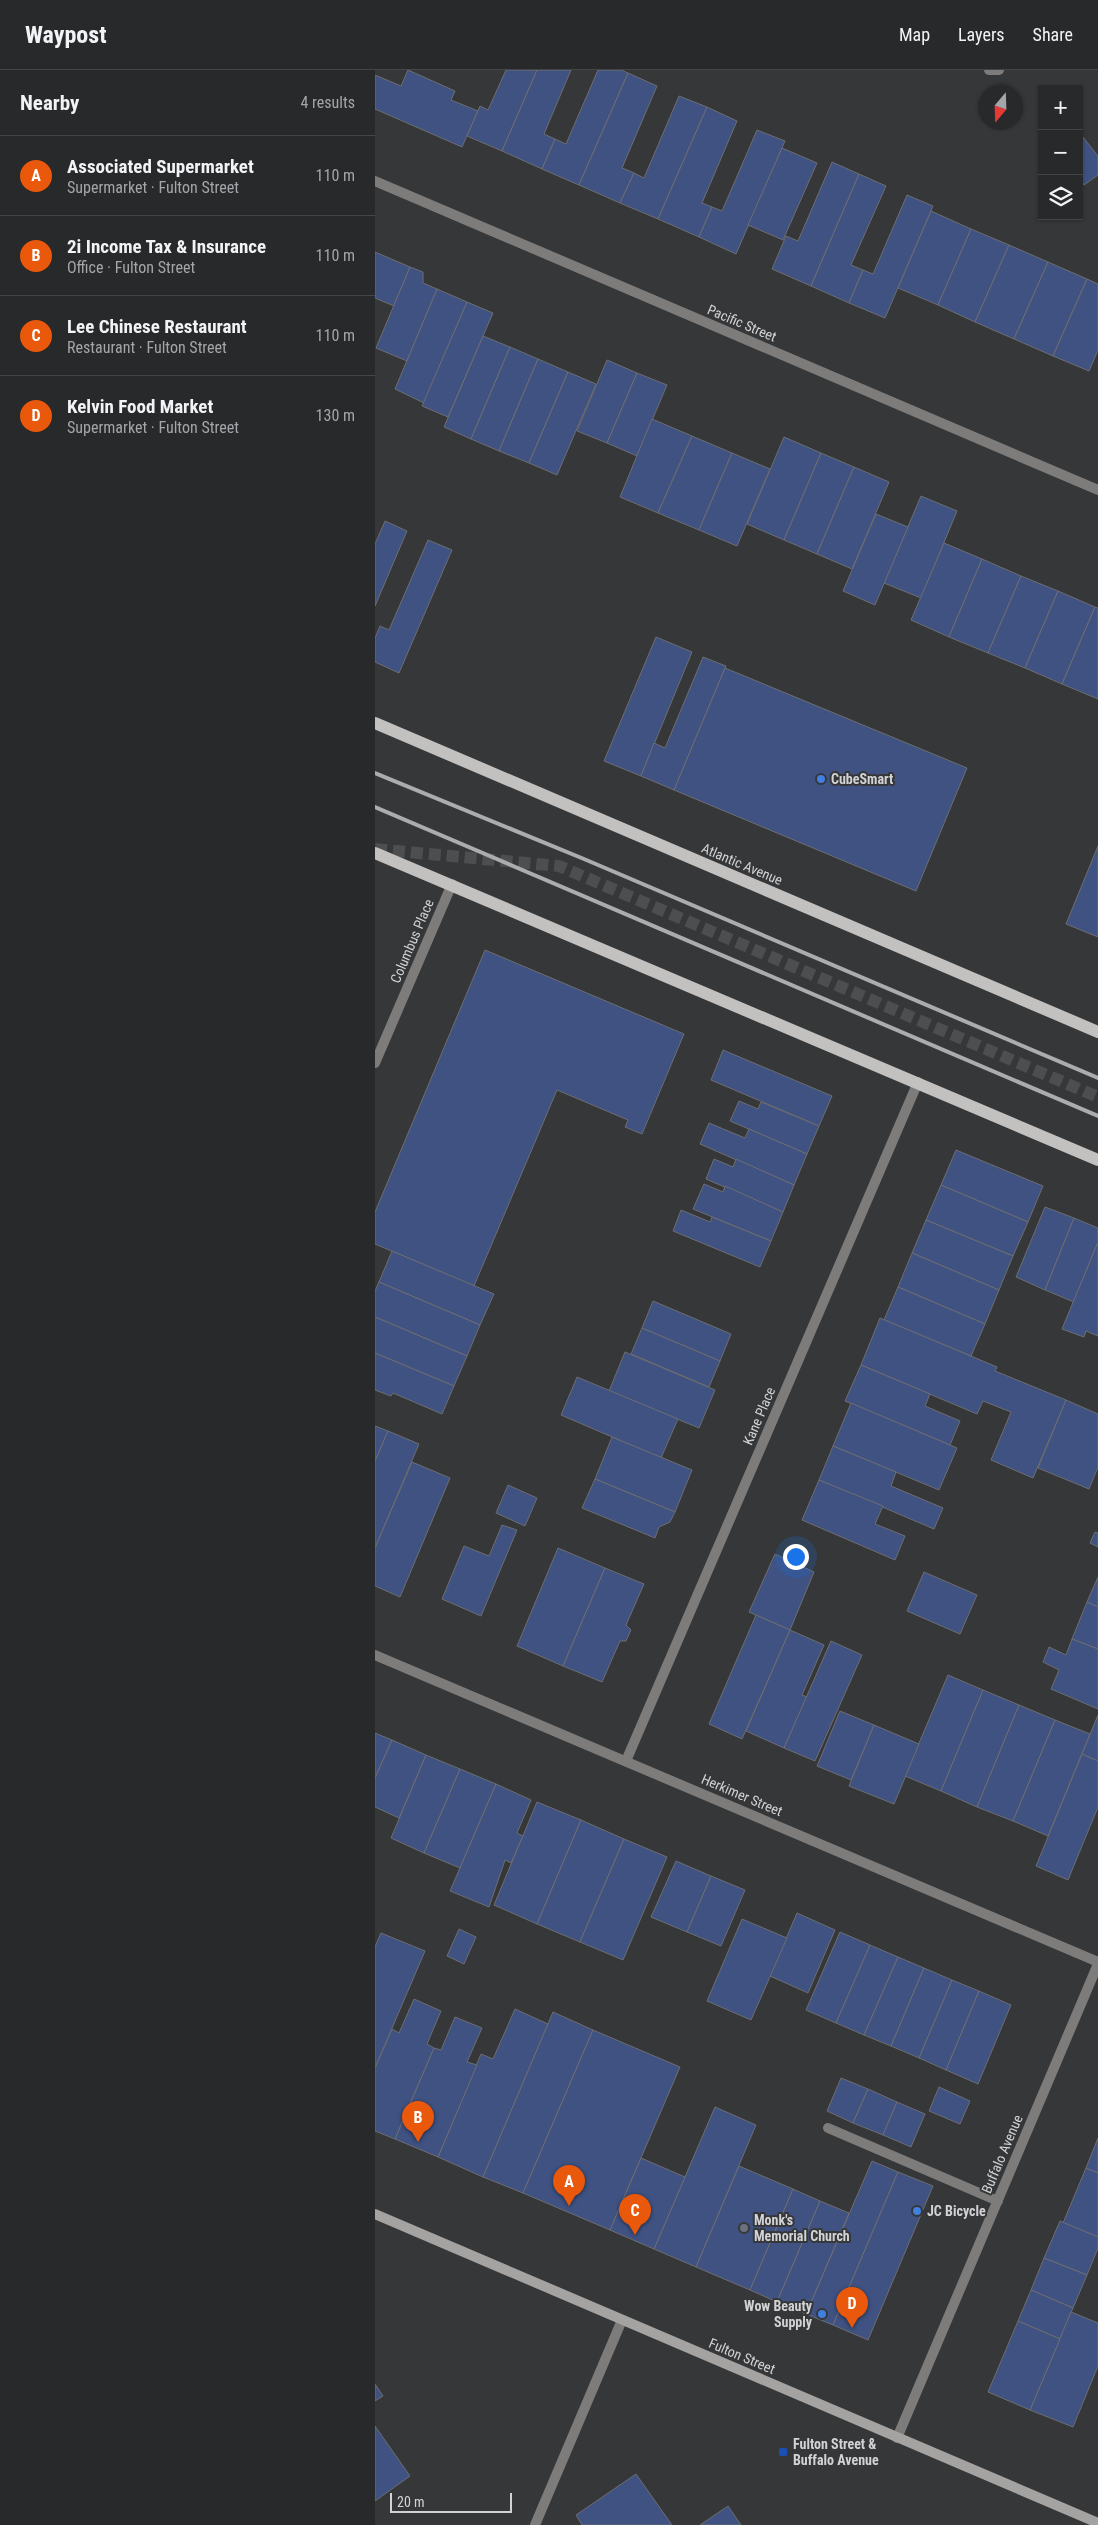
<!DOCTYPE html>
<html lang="en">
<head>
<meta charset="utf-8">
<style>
  :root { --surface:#28292b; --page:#303133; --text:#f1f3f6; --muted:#a5a6a9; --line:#444547; --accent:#ea580c }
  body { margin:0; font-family:"Roboto Condensed",sans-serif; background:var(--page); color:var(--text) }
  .controls { position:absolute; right:15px; top:15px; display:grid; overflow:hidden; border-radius:0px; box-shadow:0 1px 4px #0004 }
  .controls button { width:45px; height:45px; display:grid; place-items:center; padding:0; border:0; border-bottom:1px solid var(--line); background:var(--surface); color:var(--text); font:25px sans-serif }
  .compass { position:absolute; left:603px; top:15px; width:45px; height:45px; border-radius:50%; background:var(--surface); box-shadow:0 1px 4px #0004; rotate:199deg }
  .scale { position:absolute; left:15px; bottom:12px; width:122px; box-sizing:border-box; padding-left:5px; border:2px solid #d2d3d4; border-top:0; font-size:14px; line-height:18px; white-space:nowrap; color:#d2d3d4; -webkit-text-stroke:4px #363739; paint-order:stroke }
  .you { position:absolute; left:420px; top:1486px; width:18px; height:18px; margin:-12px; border:4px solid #fff; border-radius:50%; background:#1a73e8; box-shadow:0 0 0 8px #1a73e833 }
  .badge { display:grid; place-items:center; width:32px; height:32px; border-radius:50%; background:var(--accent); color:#fff; font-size:16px; font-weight:700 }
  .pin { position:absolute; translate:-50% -41px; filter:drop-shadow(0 1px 2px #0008) }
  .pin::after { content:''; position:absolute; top:26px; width:18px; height:15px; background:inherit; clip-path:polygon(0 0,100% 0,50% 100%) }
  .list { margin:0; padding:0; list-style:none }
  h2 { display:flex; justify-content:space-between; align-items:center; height:65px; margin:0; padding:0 20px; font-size:21px }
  h2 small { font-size:16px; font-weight:400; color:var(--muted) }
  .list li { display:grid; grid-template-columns:32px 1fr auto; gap:15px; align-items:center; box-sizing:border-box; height:80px; padding:0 20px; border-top:1px solid var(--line) }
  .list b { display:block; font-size:19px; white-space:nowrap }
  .list p { margin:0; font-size:16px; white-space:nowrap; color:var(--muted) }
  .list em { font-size:16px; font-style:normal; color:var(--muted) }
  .icon { flex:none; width:28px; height:28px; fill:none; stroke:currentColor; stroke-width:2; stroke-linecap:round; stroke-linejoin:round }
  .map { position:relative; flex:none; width:723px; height:2455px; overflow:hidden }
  header { display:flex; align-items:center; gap:30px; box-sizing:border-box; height:70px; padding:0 25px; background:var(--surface); border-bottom:1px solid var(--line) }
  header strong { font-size:24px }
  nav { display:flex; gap:28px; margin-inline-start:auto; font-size:18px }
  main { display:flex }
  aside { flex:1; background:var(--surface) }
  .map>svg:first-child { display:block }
  .building { fill:#3f5282; stroke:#6d6e71 }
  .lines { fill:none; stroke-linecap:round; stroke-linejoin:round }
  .primary-tunnel { stroke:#4d4e50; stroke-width:12; stroke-dasharray:12 6; stroke-linecap:butt }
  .lane { stroke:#7d7c7b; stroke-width:10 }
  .street { stroke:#7d7c7b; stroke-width:10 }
  .secondary { stroke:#a4a3a1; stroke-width:10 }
  .primary { stroke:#c2c1bf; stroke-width:12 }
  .rail { stroke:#abacad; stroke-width:4 }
  .shop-dot { fill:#3f7fe0; stroke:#363739; stroke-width:2 }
  .worship-dot { fill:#6b7280; stroke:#363739; stroke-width:2 }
  .transit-dot { fill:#1a4fb4; stroke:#363739; stroke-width:2 }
  .labels { text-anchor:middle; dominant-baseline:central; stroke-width:4; stroke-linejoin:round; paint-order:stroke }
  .street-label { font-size:14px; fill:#d2d3d4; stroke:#363739 }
  .poi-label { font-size:14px; font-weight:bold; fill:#d2d3d4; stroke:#363739; text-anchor:start }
</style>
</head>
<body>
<header>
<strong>Waypost</strong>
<nav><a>Map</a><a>Layers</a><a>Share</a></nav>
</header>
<main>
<aside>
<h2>Nearby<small>4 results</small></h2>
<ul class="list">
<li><span class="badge">A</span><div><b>Associated Supermarket</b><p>Supermarket · Fulton Street</p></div><em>110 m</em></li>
<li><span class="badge">B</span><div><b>2i Income Tax &amp; Insurance</b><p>Office · Fulton Street</p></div><em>110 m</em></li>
<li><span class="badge">C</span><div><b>Lee Chinese Restaurant</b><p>Restaurant · Fulton Street</p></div><em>110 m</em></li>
<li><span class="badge">D</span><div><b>Kelvin Food Market</b><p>Supermarket · Fulton Street</p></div><em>130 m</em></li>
</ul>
</aside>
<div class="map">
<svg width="723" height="2455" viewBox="0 0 723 2455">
  <rect width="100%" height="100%" fill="#363739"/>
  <!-- building -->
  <g class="building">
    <polygon points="33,0 80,21 76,30 103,41 87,77 0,39 0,5 26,16"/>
    <polygon points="131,0 162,0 127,81 92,66 105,36 113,40"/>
    <polygon points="162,0 196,0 169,64 180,69 167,99 127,81"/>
    <polygon points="223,0 246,0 253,3 204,115 167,99 180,69 191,74"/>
    <polygon points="253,3 282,16 247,98 259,103 245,133 204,115"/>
    <polygon points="304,26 332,37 283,149 245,133 259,103 269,108"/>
    <polygon points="332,37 362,51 327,133 337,137 324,167 283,149"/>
    <polygon points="382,60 410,71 361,184 324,167 337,137 347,141"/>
    <polygon points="704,62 723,86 723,105 709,115 704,108"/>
    <polygon points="407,78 442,93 408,170 373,155"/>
    <polygon points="457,92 484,104 436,216 397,199 411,166 423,171"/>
    <polygon points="484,104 511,116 476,195 488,200 474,233 436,216"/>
    <polygon points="532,125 558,136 510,248 474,233 488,200 498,204"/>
    <polygon points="556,141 596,159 563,235 523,218"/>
    <polygon points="596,159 634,175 600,252 563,235"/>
    <polygon points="634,175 673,192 639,269 600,252"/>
    <polygon points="0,182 35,197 19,236 0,228"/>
    <polygon points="673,192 712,209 678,286 639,269"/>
    <polygon points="35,197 48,202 48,213 62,219 32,291 1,278"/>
    <polygon points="712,209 723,214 723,280 714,301 678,286"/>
    <polygon points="62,219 92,232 49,333 20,319"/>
    <polygon points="92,232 118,243 73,347 47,336"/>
    <polygon points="108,266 135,277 96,369 69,357"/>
    <polygon points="135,277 163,289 124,381 96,369"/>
    <polygon points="163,289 193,302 154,393 124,381"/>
    <polygon points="232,290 262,303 232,373 202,361"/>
    <polygon points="193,302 221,314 182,405 154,393"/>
    <polygon points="262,303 292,315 262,386 232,373"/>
    <polygon points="277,349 317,366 283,443 245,427"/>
    <polygon points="317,366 357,383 324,460 283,443"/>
    <polygon points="409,367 446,383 409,470 372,454"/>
    <polygon points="357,383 395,399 362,476 324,460"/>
    <polygon points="446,383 479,397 442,484 409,470"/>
    <polygon points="479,397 514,412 477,499 442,484"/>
    <polygon points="546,426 582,441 546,528 509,513"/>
    <polygon points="501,444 533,457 500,535 468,521"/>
    <polygon points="10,451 32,461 0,536 0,474"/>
    <polygon points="53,470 77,480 24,603 0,592 0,568 5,556 14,560"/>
    <polygon points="569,473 607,489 574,567 536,550"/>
    <polygon points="607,489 646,506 613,583 574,567"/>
    <polygon points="646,506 683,521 650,598 613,583"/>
    <polygon points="683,521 720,537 687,614 650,598"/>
    <polygon points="720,537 723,538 723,629 687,614"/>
    <polygon points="281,567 317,582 266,706 229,691"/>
    <polygon points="328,587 351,596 299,720 266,706 279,673 290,678"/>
    <polygon points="350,598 592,698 541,821 299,720"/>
    <polygon points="723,776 723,867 691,854"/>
    <polygon points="110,880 309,964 267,1064 250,1057 253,1050 182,1020 99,1216 0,1174 0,1142"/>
    <polygon points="348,980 457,1026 444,1056 336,1010"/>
    <polygon points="364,1031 383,1039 386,1032 444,1056 432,1084 355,1051"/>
    <polygon points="334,1053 370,1068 374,1059 432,1084 419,1115 325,1074"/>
    <polygon points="581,1080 668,1116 653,1152 566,1115"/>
    <polygon points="339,1089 358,1097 361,1089 419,1115 408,1142 331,1109"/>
    <polygon points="329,1114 348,1122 350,1116 408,1142 396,1171 318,1139"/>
    <polygon points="566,1115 653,1152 638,1186 551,1150"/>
    <polygon points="670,1137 699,1148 670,1220 641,1207"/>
    <polygon points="306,1140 335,1152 337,1147 396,1171 385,1197 298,1161"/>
    <polygon points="699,1148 723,1158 723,1172 699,1232 670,1220"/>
    <polygon points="551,1150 638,1186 624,1220 537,1183"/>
    <polygon points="723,1172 723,1266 711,1261 709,1267 687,1259"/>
    <polygon points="17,1181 119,1224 105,1255 4,1212"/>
    <polygon points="537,1183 624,1220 610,1254 523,1217"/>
    <polygon points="4,1212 105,1255 92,1286 0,1247 0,1221"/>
    <polygon points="523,1217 610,1254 596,1286 509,1250"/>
    <polygon points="278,1231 356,1264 345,1291 267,1258"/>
    <polygon points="0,1247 92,1286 79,1316 0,1283"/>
    <polygon points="505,1248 622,1297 620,1301 691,1330 658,1408 616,1390 636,1342 608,1331 602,1344 486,1295"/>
    <polygon points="267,1258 345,1291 334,1317 256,1284"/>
    <polygon points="250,1282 340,1320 324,1358 234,1321"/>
    <polygon points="0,1283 79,1316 67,1344 18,1323 16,1326 0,1320"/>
    <polygon points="486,1295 555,1324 550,1336 585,1351 575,1375 470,1331"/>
    <polygon points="202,1307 303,1349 286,1388 186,1345"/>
    <polygon points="691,1330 723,1344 723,1397 714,1419 663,1398"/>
    <polygon points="476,1333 582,1378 564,1420 458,1376"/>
    <polygon points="0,1356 13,1361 0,1391"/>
    <polygon points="13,1361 44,1374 0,1478 0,1391"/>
    <polygon points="237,1367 317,1400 300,1442 220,1409"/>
    <polygon points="458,1376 521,1402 516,1416 568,1438 559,1459 444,1410"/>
    <polygon points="37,1392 75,1408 25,1527 0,1516 0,1478"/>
    <polygon points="220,1409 300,1442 295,1452 284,1457 280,1468 207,1438"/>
    <polygon points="444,1410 508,1436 500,1454 530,1466 520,1490 427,1450"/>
    <polygon points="133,1415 162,1428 150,1456 121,1443"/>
    <polygon points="127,1455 142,1460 106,1546 67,1529 89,1476 114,1486"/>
    <polygon points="720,1462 723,1463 723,1477 715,1473"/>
    <polygon points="183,1478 230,1498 188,1596 142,1576"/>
    <polygon points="400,1484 439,1502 415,1560 374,1542"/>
    <polygon points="230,1498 269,1514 251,1555 256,1560 251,1571 245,1571 227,1612 188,1596"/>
    <polygon points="549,1502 602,1525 585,1564 532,1541"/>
    <polygon points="723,1507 723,1537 712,1532"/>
    <polygon points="712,1532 723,1537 723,1579 697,1569"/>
    <polygon points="381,1545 415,1560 367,1669 334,1654"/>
    <polygon points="415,1560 449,1575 427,1625 432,1627 409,1678 371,1661"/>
    <polygon points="697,1569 723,1579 723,1639 676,1619 684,1600 668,1592 674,1577 691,1585"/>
    <polygon points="456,1571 487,1585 440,1691 409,1678"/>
    <polygon points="573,1605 608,1620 566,1721 530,1706"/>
    <polygon points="608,1620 644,1635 602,1737 566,1721"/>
    <polygon points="644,1635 680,1650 638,1751 602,1737"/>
    <polygon points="465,1641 499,1655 476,1710 442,1696"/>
    <polygon points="723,1645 723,1691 707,1684"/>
    <polygon points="680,1650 715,1664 673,1766 638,1751"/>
    <polygon points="499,1655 544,1674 519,1734 474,1716"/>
    <polygon points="0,1663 17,1670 0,1708"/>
    <polygon points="17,1670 51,1685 24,1748 0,1737 0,1708"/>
    <polygon points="707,1684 723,1691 723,1737 693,1810 661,1796"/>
    <polygon points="51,1685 85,1699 49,1783 16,1768"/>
    <polygon points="85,1699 121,1714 85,1798 49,1783"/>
    <polygon points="121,1714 156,1730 142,1763 148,1766 136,1793 130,1790 114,1837 75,1821"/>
    <polygon points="162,1732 206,1750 162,1854 119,1835"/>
    <polygon points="206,1750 249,1769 205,1872 162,1854"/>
    <polygon points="249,1769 292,1787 248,1890 205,1872"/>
    <polygon points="301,1791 336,1806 312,1862 276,1847"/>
    <polygon points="336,1806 370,1820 346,1876 312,1862"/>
    <polygon points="422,1843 460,1860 433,1923 395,1906"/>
    <polygon points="367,1849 412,1868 376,1950 332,1931"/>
    <polygon points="84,1859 101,1867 89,1894 72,1886"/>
    <polygon points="465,1862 495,1875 461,1953 431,1940"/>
    <polygon points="6,1863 50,1881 0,1998 0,1877"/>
    <polygon points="495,1875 523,1887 489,1965 461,1953"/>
    <polygon points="523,1887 549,1898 516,1976 489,1965"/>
    <polygon points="549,1898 577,1910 544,1988 516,1976"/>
    <polygon points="577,1910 604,1921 571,2000 544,1988"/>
    <polygon points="604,1921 636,1935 603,2014 571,2000"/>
    <polygon points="39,1929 66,1941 52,1974 59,1978 20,2069 0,2061 0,1998 17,1959 24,1963"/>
    <polygon points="140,1939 173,1954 108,2107 63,2087 106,1984 118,1989"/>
    <polygon points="178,1942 218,1960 148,2123 108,2107"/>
    <polygon points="80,1947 107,1958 92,1992 102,1995 63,2087 20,2069 59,1978 66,1980"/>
    <polygon points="218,1960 305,1997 235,2160 148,2123"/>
    <polygon points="466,2008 493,2019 478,2053 452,2041"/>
    <polygon points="564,2017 595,2031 585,2054 554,2041"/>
    <polygon points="493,2019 522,2032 508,2065 478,2053"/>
    <polygon points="522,2032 550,2044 536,2077 508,2065"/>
    <polygon points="340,2037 381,2055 321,2197 279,2179"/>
    <polygon points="723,2068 723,2103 711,2098"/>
    <polygon points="266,2088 310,2107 279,2179 235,2160"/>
    <polygon points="497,2091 523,2102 458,2255 431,2244"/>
    <polygon points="364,2096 418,2119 375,2220 321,2197"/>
    <polygon points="711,2098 723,2103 723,2167 688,2153"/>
    <polygon points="523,2102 558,2116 493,2270 458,2255"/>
    <polygon points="418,2119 445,2131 402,2232 375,2220"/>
    <polygon points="445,2131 474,2143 431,2244 402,2232"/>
    <polygon points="685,2151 723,2167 723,2178 712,2205 669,2188"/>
    <polygon points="669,2188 712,2205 698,2238 656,2220"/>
    <polygon points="656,2220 698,2238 685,2269 643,2251"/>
    <polygon points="696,2242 723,2253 723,2296 698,2357 655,2340"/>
    <polygon points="643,2251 685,2269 655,2340 613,2322"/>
    <polygon points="0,2314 8,2326 0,2331"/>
    <polygon points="0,2356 35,2406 0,2431"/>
    <polygon points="261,2404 297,2455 207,2455 201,2445"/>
    <polygon points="353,2436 366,2455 325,2455"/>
  </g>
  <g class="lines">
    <!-- primary-tunnel -->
    <polyline class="primary-tunnel" points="0,779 184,796 723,1027"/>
    <!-- lane -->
    <g class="lane">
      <polyline points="614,0 624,0"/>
      <polyline points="453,2058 623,2131"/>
      <polyline points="160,2455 247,2250"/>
    </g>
    <!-- street -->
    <g class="street">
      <polyline points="0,111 723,420"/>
      <polyline points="0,993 77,814"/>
      <polyline points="0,1585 723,1892"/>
      <polyline points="251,1691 543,1012"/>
      <polyline points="522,2368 723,1894"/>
    </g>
    <!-- secondary -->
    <polyline class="secondary" points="0,2144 723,2453"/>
    <!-- primary -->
    <g class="primary">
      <polyline points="0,653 723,962"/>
      <polyline points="0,783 723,1090"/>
    </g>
    <!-- rail -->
    <g class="rail">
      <polyline points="0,703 209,789 723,1008"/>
      <polyline points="0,737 723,1046"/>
    </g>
  </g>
  <!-- markers -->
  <g class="shop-dot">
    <circle cx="446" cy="709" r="5"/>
    <circle cx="542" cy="2141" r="5"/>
    <circle cx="447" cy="2244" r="5"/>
  </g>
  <circle class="worship-dot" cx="369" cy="2158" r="5"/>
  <rect class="transit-dot" x="403" y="2377" width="10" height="10" rx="2.5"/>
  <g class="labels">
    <!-- street labels -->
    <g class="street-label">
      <text transform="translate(367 253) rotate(23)">Pacific Street</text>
      <text transform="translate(367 794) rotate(23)">Atlantic Avenue</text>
      <text transform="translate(37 871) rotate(-67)">Columbus Place</text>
      <text transform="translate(384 1346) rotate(-67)">Kane Place</text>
      <text transform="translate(367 1725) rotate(23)">Herkimer Street</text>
      <text transform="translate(627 2084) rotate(-67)">Buffalo Avenue</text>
      <text transform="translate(367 2286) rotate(23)">Fulton Street</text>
    </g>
    <!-- poi labels -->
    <g class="poi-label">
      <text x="456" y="709">CubeSmart</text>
      <text x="552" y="2141">JC Bicycle</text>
      <text x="379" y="2150">Monk's<tspan x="379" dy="16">Memorial Church</tspan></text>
      <text x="437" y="2236" text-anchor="end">Wow Beauty<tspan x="437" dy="16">Supply</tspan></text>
      <text x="418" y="2374">Fulton Street &amp;<tspan x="418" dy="16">Buffalo Avenue</tspan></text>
    </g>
  </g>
</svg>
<div class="controls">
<button>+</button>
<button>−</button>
<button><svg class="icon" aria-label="layers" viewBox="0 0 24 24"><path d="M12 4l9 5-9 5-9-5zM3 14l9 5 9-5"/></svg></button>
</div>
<svg class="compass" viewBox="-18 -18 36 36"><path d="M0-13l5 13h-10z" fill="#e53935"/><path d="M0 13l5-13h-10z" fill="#a5a6a9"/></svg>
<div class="scale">20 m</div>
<div class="you"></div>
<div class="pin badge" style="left:194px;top:2136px">A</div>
<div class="pin badge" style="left:43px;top:2072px">B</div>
<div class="pin badge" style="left:260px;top:2165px">C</div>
<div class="pin badge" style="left:477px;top:2258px">D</div>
</div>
</main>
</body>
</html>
